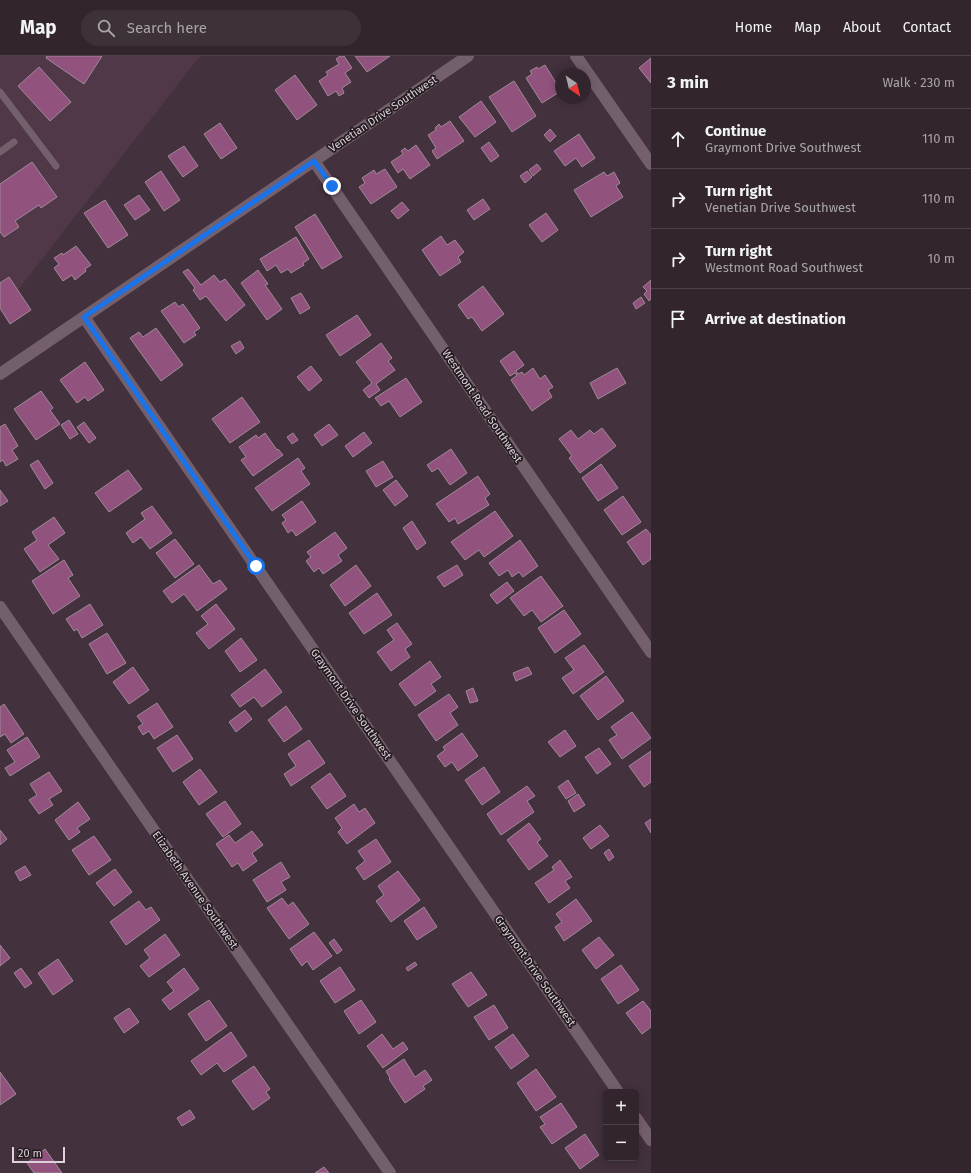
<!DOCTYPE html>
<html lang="en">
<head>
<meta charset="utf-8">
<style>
  :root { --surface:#32252e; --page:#3d313a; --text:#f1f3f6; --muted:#a8a5aa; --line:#4d424a }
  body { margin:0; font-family:"Fira Sans",sans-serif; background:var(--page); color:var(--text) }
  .controls { position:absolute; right:12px; bottom:12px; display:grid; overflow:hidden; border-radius:6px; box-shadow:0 2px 10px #0003 }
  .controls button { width:36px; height:36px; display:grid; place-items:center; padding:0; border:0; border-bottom:1px solid var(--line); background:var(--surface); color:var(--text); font:20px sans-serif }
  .compass { position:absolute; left:555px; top:12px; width:36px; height:36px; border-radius:50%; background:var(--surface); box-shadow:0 2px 10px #0003; rotate:145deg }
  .scale { position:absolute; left:12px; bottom:10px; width:53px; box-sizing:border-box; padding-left:4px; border:2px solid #ddd2d9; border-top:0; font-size:11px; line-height:14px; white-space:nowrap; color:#ddd2d9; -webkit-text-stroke:3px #241c21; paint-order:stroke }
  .stop { position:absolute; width:12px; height:12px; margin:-9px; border:3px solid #1a73e8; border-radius:50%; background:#fff }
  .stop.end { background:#1a73e8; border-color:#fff; box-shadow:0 1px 4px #0008 }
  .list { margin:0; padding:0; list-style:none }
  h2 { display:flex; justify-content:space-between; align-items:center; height:52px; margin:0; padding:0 16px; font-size:17px }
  h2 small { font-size:13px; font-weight:400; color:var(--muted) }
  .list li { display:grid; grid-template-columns:26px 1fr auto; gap:12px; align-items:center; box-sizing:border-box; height:60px; padding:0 16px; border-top:1px solid var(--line) }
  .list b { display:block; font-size:15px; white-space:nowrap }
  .list p { margin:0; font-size:13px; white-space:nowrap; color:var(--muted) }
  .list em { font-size:13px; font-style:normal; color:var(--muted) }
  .icon { flex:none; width:22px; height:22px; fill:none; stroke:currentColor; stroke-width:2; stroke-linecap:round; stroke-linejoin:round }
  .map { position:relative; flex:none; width:651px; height:1117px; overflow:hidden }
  header { display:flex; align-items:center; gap:24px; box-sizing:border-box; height:56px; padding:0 20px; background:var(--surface); border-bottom:1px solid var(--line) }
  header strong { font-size:19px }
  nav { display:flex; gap:22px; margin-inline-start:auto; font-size:14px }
  .search { width:280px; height:36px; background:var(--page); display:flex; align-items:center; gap:10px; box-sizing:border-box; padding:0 14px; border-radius:22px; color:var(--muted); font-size:15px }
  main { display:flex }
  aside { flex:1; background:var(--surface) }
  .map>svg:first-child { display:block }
  .built { fill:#503848 }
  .building { fill:#91537e; stroke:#9f8a97 }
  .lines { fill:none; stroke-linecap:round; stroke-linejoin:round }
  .lane { stroke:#74606c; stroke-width:7 }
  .street { stroke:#74606c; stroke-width:12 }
  .secondary { stroke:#74606c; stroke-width:12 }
  .route { stroke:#1a73e8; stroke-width:5 }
  .labels { text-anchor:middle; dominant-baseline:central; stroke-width:3.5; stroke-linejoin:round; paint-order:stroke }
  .street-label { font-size:11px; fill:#ddd2d9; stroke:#241c21 }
</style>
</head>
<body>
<header>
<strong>Map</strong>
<div class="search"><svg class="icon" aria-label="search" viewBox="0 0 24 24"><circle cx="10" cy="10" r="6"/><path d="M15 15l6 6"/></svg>Search here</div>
<nav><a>Home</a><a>Map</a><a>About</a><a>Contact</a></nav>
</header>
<main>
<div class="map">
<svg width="651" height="1117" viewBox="0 0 651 1117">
  <rect width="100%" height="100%" fill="#43313d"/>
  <!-- built -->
  <polygon class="built" points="0,0 200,0 0,257"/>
  <!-- building -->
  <g class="building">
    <polygon points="47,0 102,0 84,28 46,2"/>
    <polygon points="340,0 344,0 352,12 345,17 351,26 342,32 344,37 339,40 336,35 328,40 319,25 328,19 326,16 339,8 336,3"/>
    <polygon points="355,0 390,0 367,16"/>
    <polygon points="651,2 651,27 639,12"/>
    <polygon points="545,9 561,35 542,47 526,22 532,18 530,15 537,11 538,13"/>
    <polygon points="39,11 71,46 50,65 18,30"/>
    <polygon points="295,19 317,49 297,64 275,34"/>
    <polygon points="514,25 536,60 512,76 489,41"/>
    <polygon points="481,45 496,66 475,81 459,61"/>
    <polygon points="450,65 464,85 437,103 432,95 436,92 428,79 436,74 435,72 439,68 441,71"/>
    <polygon points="220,67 237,92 221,103 204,78"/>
    <polygon points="550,73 556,80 550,86 544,79"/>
    <polygon points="579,78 595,102 582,111 576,102 565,110 554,95"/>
    <polygon points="489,86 499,100 491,106 481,92"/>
    <polygon points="416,89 430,109 410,123 403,113 398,117 391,106 403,98 401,95 405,92 408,95"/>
    <polygon points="184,90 198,110 183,121 168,100"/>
    <polygon points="32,106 57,141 41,152 39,149 15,165 19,171 4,181 0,176 0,128"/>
    <polygon points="537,108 541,113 533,120 529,114"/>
    <polygon points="385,113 397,131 371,148 359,131 365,127 362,122 374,114 376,118"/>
    <polygon points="161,115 180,144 164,155 145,126"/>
    <polygon points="527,115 532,121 525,127 520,120"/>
    <polygon points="604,116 607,120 614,116 620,127 616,130 623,141 591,161 574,134"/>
    <polygon points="139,139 150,154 135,164 124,149"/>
    <polygon points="483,143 490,153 474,164 467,154"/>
    <polygon points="105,144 128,179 108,192 84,157"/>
    <polygon points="402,146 409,154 398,163 391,155"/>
    <polygon points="546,157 558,174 542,186 529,169"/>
    <polygon points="315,158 342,201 322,213 295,171"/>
    <polygon points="441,180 447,189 455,184 464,196 458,201 461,206 440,220 422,194"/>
    <polygon points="296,181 309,203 303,207 304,209 291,217 288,213 281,217 276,209 267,215 260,203"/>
    <polygon points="76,190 91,209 85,213 86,215 75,224 72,219 63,225 54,212 59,208 54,202 62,197 63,199"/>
    <polygon points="188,213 201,229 214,219 220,226 225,223 245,249 226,265 206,240 200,244 193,234 195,232 183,216"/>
    <polygon points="258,214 268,228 265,229 282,253 267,264 241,227"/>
    <polygon points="9,221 31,254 10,268 0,252 0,227"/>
    <polygon points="651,224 651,243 649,245 644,238 647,235 643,231"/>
    <polygon points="483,230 504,258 482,275 472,261 468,263 458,249"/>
    <polygon points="301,237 310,252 300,258 291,242"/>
    <polygon points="641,241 645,247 636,253 633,247"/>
    <polygon points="175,246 179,251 183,248 200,272 194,276 196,279 184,287 161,255"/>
    <polygon points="357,259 371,279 340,300 326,279"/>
    <polygon points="156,272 183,309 161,325 130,282 139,276 143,281"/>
    <polygon points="240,285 244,292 236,298 231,290"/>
    <polygon points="381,287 392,302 388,305 395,314 376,328 380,334 369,342 363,334 372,327 356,306"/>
    <polygon points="514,295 524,309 516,315 518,318 522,316 524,319 533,312 540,323 545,319 553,331 548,334 552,341 532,355 511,324 517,319 515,317 510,320 500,305"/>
    <polygon points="85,306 104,334 88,345 85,341 77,347 60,324"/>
    <polygon points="311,310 322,324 309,335 297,321"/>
    <polygon points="617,312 626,327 598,343 590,327"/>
    <polygon points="406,322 422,346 400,361 389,345 381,350 375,342"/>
    <polygon points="41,335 53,352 50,354 60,368 36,384 14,353"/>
    <polygon points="242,341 260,366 230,387 212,363"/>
    <polygon points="69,364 78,378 70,383 61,369"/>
    <polygon points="84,366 96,382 89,387 77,371"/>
    <polygon points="5,368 18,390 12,394 18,403 6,410 3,404 0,406 0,371"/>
    <polygon points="329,368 338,379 322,390 314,379"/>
    <polygon points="602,372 616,390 580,417 569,402 572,400 559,383 571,374 578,383 590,374 594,378"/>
    <polygon points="364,376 372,387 353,401 345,390"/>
    <polygon points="265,377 277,394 278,393 283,399 253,420 241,404 246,401 239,391 256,379 258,382"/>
    <polygon points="293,377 298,384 292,388 287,381"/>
    <polygon points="451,393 467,417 450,429 438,412 432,416 427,409"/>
    <polygon points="298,402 305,412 301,415 310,428 272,455 255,432"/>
    <polygon points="38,404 53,427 45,433 30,409"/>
    <polygon points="383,405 393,421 376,431 366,415"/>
    <polygon points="601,408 618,432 598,445 582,422"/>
    <polygon points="128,414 142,433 109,456 95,437"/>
    <polygon points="478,420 490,438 485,442 489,449 458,468 455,462 449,466 436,448"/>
    <polygon points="396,424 408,440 395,450 383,434"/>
    <polygon points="0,434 8,445 0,450"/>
    <polygon points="623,440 641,466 622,479 604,454"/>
    <polygon points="302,445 316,466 296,480 292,474 288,477 282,467 286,464 282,459"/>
    <polygon points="152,450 172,477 150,493 141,481 133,487 126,477 145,463 141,457"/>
    <polygon points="495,455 513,480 484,501 479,494 465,504 451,486"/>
    <polygon points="54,461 65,477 48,489 59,503 40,516 24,493 37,484 32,476"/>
    <polygon points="412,465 426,487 417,494 403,472"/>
    <polygon points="646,473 651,479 651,503 643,509 627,486"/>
    <polygon points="335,476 347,492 338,499 342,505 323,518 319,512 314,516 306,505 311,501 307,496"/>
    <polygon points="175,483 194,508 175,522 156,497"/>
    <polygon points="520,484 538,510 523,521 519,516 512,521 508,514 499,520 489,507"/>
    <polygon points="64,504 73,519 68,522 80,540 53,558 32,525"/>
    <polygon points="199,509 213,528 220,524 227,533 197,555 184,538 172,547 163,535"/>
    <polygon points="356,509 371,530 345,550 330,529"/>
    <polygon points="457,509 463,519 444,531 437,521"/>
    <polygon points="541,520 563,550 541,566 532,554 524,560 510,542"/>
    <polygon points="507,526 514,535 497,548 490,539"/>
    <polygon points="377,537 392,559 364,578 349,557"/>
    <polygon points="90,548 103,569 82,582 77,573 74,575 66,563"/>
    <polygon points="216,548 235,573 209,593 196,577 208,568 201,560"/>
    <polygon points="564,554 581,578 555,597 538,572"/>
    <polygon points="397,567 412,588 405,593 410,601 391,615 377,596 394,584 387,574"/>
    <polygon points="107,577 126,607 107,618 89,588"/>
    <polygon points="241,582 257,604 240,616 225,595"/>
    <polygon points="584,589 604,616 573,638 562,622 574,614 565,602"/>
    <polygon points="430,605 441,621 431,628 436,635 415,650 399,628"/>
    <polygon points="133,611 149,634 129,648 113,626"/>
    <polygon points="528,611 532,618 516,625 513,617"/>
    <polygon points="265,613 282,636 262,651 254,641 240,651 231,639"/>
    <polygon points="606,620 624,645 598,664 580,640"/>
    <polygon points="473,632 478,645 470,647 466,635"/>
    <polygon points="449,638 458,651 450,657 458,669 436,685 418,659"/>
    <polygon points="157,647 173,671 154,683 149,675 143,679 138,671 143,668 137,660"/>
    <polygon points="4,648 24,678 11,687 5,678 0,681 0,651"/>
    <polygon points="286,650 302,673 284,686 268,664"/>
    <polygon points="245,654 252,663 236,676 229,666"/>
    <polygon points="632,656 651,682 622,703 609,684 617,679 611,671"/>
    <polygon points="565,674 576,690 560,701 548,686"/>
    <polygon points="462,677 478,700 458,715 452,706 445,711 437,700 445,694 443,691"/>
    <polygon points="177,679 193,703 173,716 157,692"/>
    <polygon points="27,681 40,701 10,720 5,712 15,706 7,694"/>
    <polygon points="309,684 325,707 291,730 284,718 296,710 288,698"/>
    <polygon points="599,692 611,708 597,718 585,701"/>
    <polygon points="651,695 651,726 644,731 629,710"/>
    <polygon points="484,711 500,736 482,749 465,724"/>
    <polygon points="200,713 217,736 199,749 183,726"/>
    <polygon points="49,716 62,735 49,743 53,749 39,758 29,744 37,739 30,728"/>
    <polygon points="330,717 346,740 327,753 311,731"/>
    <polygon points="568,724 576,737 566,743 558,731"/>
    <polygon points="527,730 535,740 527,745 534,756 501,779 487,758"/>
    <polygon points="578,738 585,749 574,756 568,745"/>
    <polygon points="225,745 241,768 223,781 206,758"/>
    <polygon points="78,746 90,763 77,772 80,776 69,784 55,764"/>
    <polygon points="354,748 359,756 365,752 375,767 347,788 338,776 342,772 335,762"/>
    <polygon points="651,763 651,777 645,767"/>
    <polygon points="529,767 541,783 537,786 548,800 529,814 507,784"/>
    <polygon points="600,769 609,780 591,793 583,782"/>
    <polygon points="0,774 7,783 0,789"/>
    <polygon points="252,775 263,789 252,797 257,805 243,815 238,807 232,811 216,788 229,779 235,787"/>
    <polygon points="94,780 111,804 89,819 72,794"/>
    <polygon points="376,783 391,806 364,824 356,812 365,805 358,795"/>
    <polygon points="609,793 614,801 609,805 604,797"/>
    <polygon points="560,804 572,821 565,825 570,832 549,847 535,827 554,814 552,811"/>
    <polygon points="281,806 290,821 281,826 286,834 267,846 253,824"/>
    <polygon points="25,810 31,819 20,825 15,816"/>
    <polygon points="115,813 132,836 114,850 96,827"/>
    <polygon points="398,815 420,844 391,866 376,845 384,839 378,830"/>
    <polygon points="282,842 288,850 293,846 309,868 289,883 267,852"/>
    <polygon points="576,843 592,865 564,885 555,871 562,866 556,858"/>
    <polygon points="139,845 146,854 151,851 160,864 126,889 110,866"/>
    <polygon points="424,851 437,871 417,884 404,865"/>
    <polygon points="314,876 332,900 313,914 307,905 302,910 290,893"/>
    <polygon points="165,878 180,899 149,921 140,910 150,902 144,894"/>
    <polygon points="599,881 614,899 596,913 582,894"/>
    <polygon points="334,883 342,894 337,898 329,887"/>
    <polygon points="0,889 10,902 0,910"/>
    <polygon points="58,903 73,925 53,939 38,917"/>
    <polygon points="415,906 417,909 408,915 406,912"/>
    <polygon points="621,909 639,934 618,948 601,923"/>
    <polygon points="340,911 355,934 335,947 320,925"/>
    <polygon points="21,912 32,927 25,932 14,917"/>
    <polygon points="184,912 199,933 170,954 162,944 174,935 167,926"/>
    <polygon points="471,916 487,939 468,951 452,928"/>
    <polygon points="209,944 227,970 206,985 188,958"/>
    <polygon points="361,944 376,966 359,978 344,955"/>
    <polygon points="643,945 651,955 651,971 642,978 626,957"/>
    <polygon points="494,949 508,972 489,984 474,961"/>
    <polygon points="129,952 139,966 124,977 114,962"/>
    <polygon points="231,976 247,1000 224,1016 217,1007 201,1019 191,1005"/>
    <polygon points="382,978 393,993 403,986 408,993 383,1012 367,990"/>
    <polygon points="513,978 529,1000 511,1013 495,991"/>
    <polygon points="404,1003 415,1021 425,1014 432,1024 423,1030 425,1033 405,1047 389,1023 390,1022 386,1015"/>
    <polygon points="254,1010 270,1033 266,1036 270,1042 253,1054 232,1025"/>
    <polygon points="536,1013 556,1041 536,1055 517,1027"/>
    <polygon points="0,1016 16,1038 0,1049"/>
    <polygon points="561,1047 577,1071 552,1088 540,1071 545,1068 540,1061"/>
    <polygon points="190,1054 195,1062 182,1070 177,1062"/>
    <polygon points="585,1078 599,1099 580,1113 565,1092"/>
    <polygon points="45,1093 62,1117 34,1117 27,1107"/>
    <polygon points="324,1111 329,1117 315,1117"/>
  </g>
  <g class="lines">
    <!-- lane -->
    <g class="lane">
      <polyline points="0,36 56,110"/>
      <polyline points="0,96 14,86"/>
    </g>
    <!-- street -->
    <g class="street">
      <polyline points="576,0 651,108"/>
      <polyline points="314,105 651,596"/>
      <polyline points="84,261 618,1036"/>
      <polyline points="0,551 390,1117"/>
      <polyline points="636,1062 651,1084"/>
    </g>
    <!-- secondary -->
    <polyline class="secondary" points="0,318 468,0"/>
  </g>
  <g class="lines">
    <!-- route -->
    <polyline class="route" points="256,510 84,261 314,105 332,130"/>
  </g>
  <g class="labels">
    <!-- street labels -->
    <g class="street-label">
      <text transform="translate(383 58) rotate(-34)">Venetian Drive Southwest</text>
      <text transform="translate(482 350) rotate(56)">Westmont Road Southwest</text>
      <text transform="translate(351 648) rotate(55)">Graymont Drive Southwest</text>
      <text transform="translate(195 834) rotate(55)">Elizabeth Avenue Southwest</text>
      <text transform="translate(535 915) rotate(55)">Graymont Drive Southwest</text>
    </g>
  </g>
</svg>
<div class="controls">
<button>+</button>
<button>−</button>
</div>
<svg class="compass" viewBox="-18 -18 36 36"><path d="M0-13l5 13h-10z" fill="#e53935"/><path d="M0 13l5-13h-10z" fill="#a8a5aa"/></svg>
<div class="scale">20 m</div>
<div class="stop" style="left:256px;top:510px"></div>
<div class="stop end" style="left:332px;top:130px"></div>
</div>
<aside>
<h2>3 min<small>Walk · 230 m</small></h2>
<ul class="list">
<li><svg class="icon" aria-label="ahead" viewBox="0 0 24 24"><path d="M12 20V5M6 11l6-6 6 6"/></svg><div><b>Continue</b><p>Graymont Drive Southwest</p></div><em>110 m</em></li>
<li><svg class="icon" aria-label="right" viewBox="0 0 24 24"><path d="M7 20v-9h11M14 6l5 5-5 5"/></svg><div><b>Turn right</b><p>Venetian Drive Southwest</p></div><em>110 m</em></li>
<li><svg class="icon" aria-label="right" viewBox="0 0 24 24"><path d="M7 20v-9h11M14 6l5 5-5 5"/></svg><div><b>Turn right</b><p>Westmont Road Southwest</p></div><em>10 m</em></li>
<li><svg class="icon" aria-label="arrive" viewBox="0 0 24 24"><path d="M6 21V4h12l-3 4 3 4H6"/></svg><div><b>Arrive at destination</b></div></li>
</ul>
</aside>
</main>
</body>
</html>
